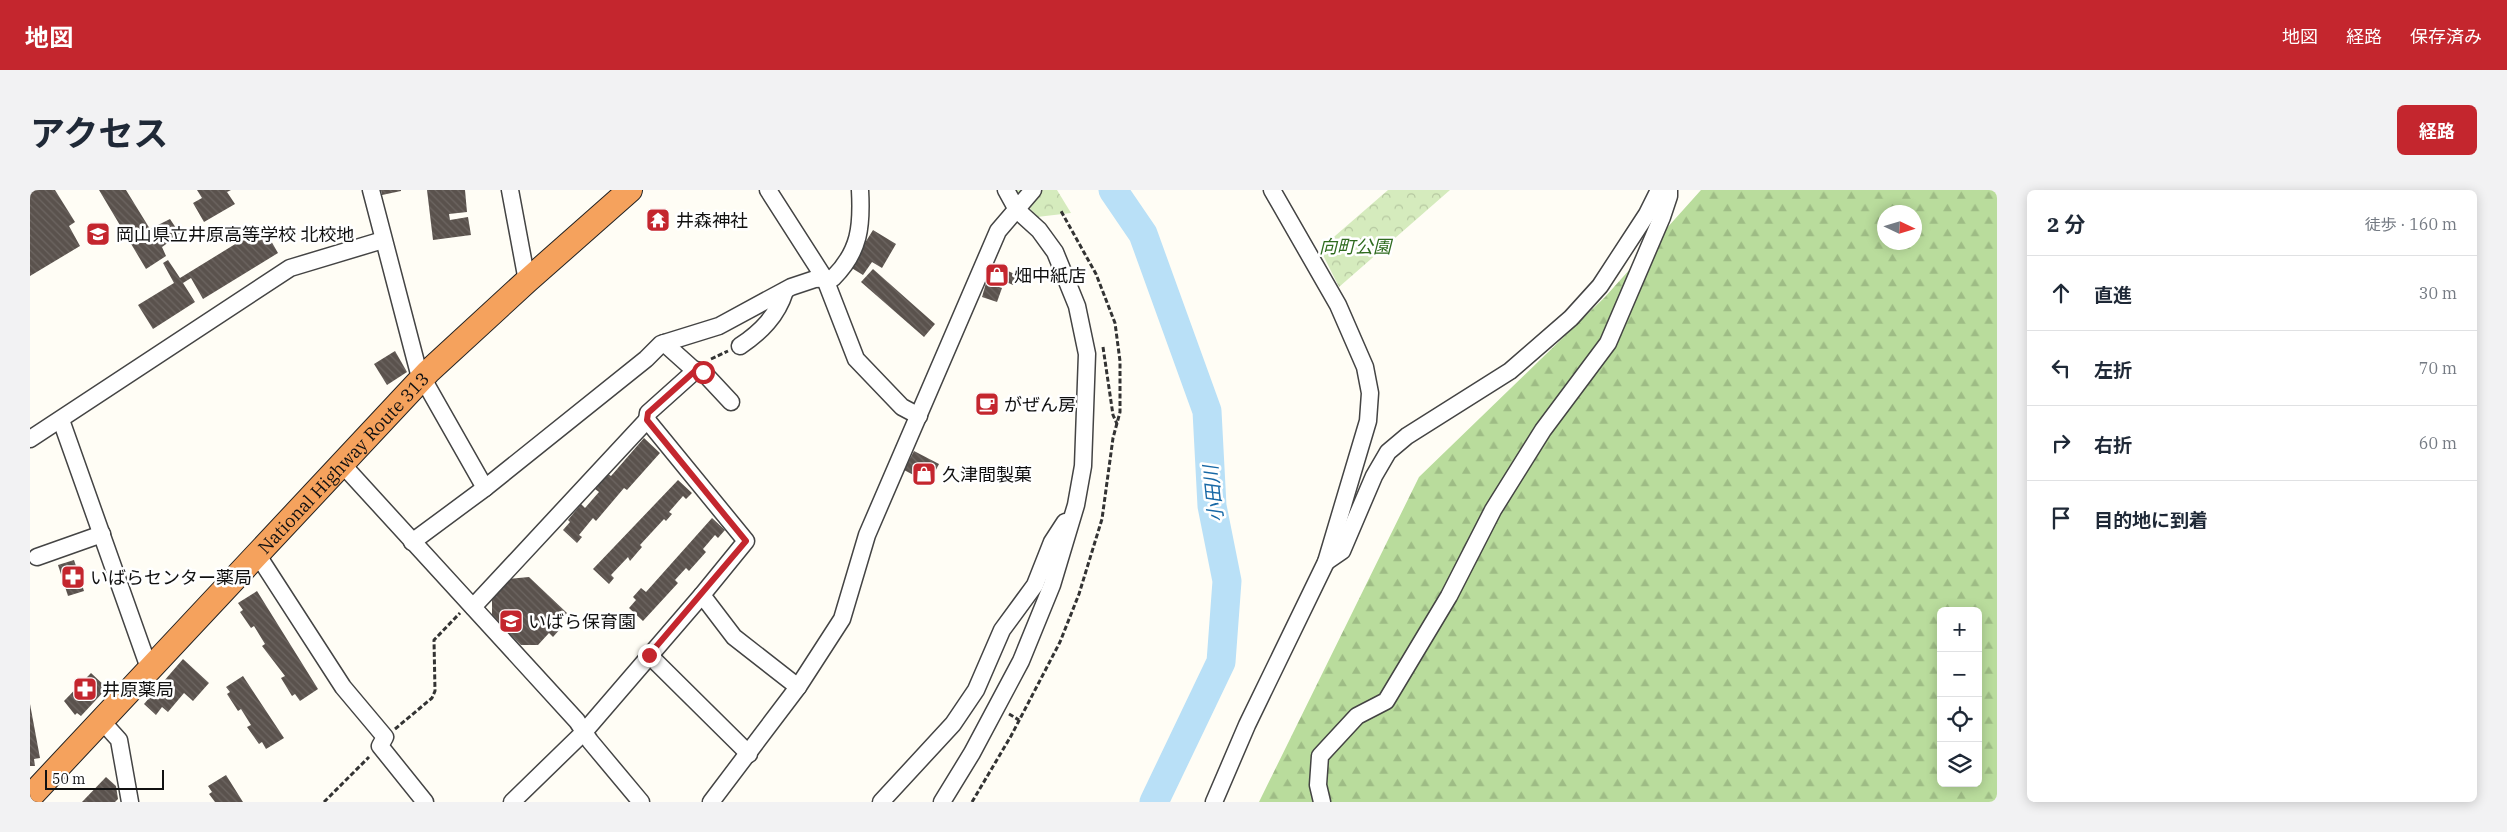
<!DOCTYPE html>
<html lang="ja">
<head>
<meta charset="utf-8">
<style>
  :root { --surface:#fff; --page:#f2f2f3; --text:#1f2937; --muted:#747a83; --line:#e0e1e3; --accent:#c4262e }
  body { margin:0; font-family:"IBM Plex Serif","Noto Sans JP",serif; background:var(--page); color:var(--text) }
  .controls { position:absolute; right:15px; bottom:15px; display:grid; overflow:hidden; border-radius:8px; box-shadow:0 2px 12px #0003 }
  .controls button { width:45px; height:45px; display:grid; place-items:center; padding:0; border:0; border-bottom:1px solid var(--line); background:var(--surface); color:var(--text); font:25px sans-serif }
  .compass { position:absolute; left:1847px; top:15px; width:45px; height:45px; border-radius:50%; background:var(--surface); box-shadow:0 2px 12px #0003; rotate:94deg }
  .scale { position:absolute; left:15px; bottom:12px; width:119px; box-sizing:border-box; padding-left:5px; border:2px solid #111; border-top:0; font-size:14px; line-height:18px; white-space:nowrap; color:#111; -webkit-text-stroke:4px #fff; paint-order:stroke }
  .stop { position:absolute; width:15px; height:15px; margin:-11px; border:4px solid #c4262e; border-radius:50%; background:#fff }
  .stop.end { background:#c4262e; border-color:#fff; box-shadow:0 1px 5px #0008 }
  .list { margin:0; padding:0; list-style:none }
  h2 { display:flex; justify-content:space-between; align-items:center; height:65px; margin:0; padding:0 20px; font-size:21px }
  h2 small { font-size:16px; font-weight:400; color:var(--muted) }
  .list li { display:grid; grid-template-columns:32px 1fr auto; gap:15px; align-items:center; box-sizing:border-box; height:75px; padding:0 20px; border-top:1px solid var(--line) }
  .list b { display:block; font-size:19px; white-space:nowrap }
  .list em { font-size:16px; font-style:normal; color:var(--muted) }
  .icon { flex:none; width:28px; height:28px; fill:none; stroke:currentColor; stroke-width:2; stroke-linecap:round; stroke-linejoin:round }
  .map { position:relative; flex:none; width:1967px; height:612px; overflow:hidden; border-radius:8px }
  header { display:flex; align-items:center; gap:30px; box-sizing:border-box; height:70px; padding:0 25px; background:var(--accent); color:#fff }
  header strong { font-size:24px }
  nav { display:flex; gap:28px; margin-inline-start:auto; font-size:18px }
  .intro { display:flex; align-items:center; justify-content:space-between; box-sizing:border-box; height:120px; padding:0 30px }
  h1 { margin:0; font-size:35px }
  .button { padding:12px 22px; border-radius:8px; background:var(--accent); color:#fff; font-size:18px; font-weight:700 }
  main { display:flex; gap:30px; padding:0 30px }
  aside { flex:1; background:var(--surface); border-radius:8px; box-shadow:0 2px 12px #0003 }
  .map>svg:first-child { display:block }
  .forest { fill:url(#forest-firs); fill-rule:evenodd }
  .park { fill:url(#park-crowns) }
  .lines { fill:none; stroke-linecap:round; stroke-linejoin:round }
  .river { stroke:#b9e0f7; stroke-width:29 }
  .building { fill:url(#building-back-hatch) }
  .minor-casing { stroke:#444; stroke-width:19 }
  .highway-casing { stroke:#222; stroke-width:26 }
  .path { stroke:#333; stroke-width:3; stroke-dasharray:5 2.5; stroke-linecap:butt }
  .minor { stroke:#fff; stroke-width:16 }
  .highway { stroke:#f5a25d; stroke-width:24 }
  .route { stroke:#c4262e; stroke-width:6 }
  .labels { text-anchor:middle; dominant-baseline:central; stroke-width:5; stroke-linejoin:round; paint-order:stroke }
  .poi-label { font-size:18px; fill:#111; stroke:#fff; text-anchor:start }
  .park-label { font-size:18px; font-style:italic; fill:#2f6b1f; stroke:#fff }
  .street-label { font-size:18px; fill:#111; stroke:#fff }
  .water-label { font-size:19px; font-style:italic; fill:#1768a6; stroke:#fff }
</style>
</head>
<body>
<header>
<strong>地図</strong>
<nav><a>地図</a><a>経路</a><a>保存済み</a></nav>
</header>
<div class="intro"><h1>アクセス</h1><a class="button">経路</a></div>
<main>
<div class="map">
<svg width="1967" height="612" viewBox="0 0 1967 612">
  <defs>
    <pattern id="forest-firs" width="22" height="20" patternUnits="userSpaceOnUse" patternTransform="scale(1.25)"><rect width="22" height="20" fill="#b9dc9c"/><path d="M5 1l3.5 6h-7zM16 11l3.5 6h-7z" fill="#9ebc85"/></pattern>
    <pattern id="park-crowns" width="20" height="18" patternUnits="userSpaceOnUse" patternTransform="scale(1.25)"><rect width="20" height="18" fill="#d5ebbd"/><path d="M2 6a3 3 0 1 1 6 0M12 15a3 3 0 1 1 6 0" fill="none" stroke="#b6c8a1"/></pattern>
    <pattern id="building-back-hatch" width="6" height="6" patternUnits="userSpaceOnUse" patternTransform="scale(1.25)"><rect width="6" height="6" fill="#5a524d"/><path d="M-1 5l2 2M0 0l6 6M5-1l2 2" fill="none" stroke="#6d6662"/></pattern>
  </defs>
  <rect width="100%" height="100%" fill="#fffdf5"/>
  <!-- forest -->
  <path class="forest" d="M 1671,0 L 1967,0 L 1967,612 L 1229,612 L 1389,287 L 1575,107 ZM 1854,22 L 1884,22 L 1884,52 L 1854,52 ZM 1911,421 L 1948,421 L 1948,593 L 1911,593 Z"/>
  <!-- park -->
  <g class="park">
    <polygon points="985,0 1027,0 1041,23 1007,27"/>
    <polygon points="1358,0 1420,0 1309,97 1290,59"/>
  </g>
  <g class="lines">
    <!-- river -->
    <polyline class="river" points="1083,0 1113,44 1177,221 1182,316 1197,391 1191,472 1124,612"/>
  </g>
  <!-- building -->
  <g class="building">
    <polygon points="0,0 25,0 45,32 39,36 50,56 0,86"/>
    <polygon points="69,0 96,0 120,39 140,29 150,44 132,57 136,66 116,79"/>
    <polygon points="167,0 201,0 197,2 205,14 174,32 163,13 172,8"/>
    <polygon points="351,0 371,0 371,1 352,5"/>
    <polygon points="397,0 435,0 437,22 419,24 420,30 438,27 441,45 403,50"/>
    <polygon points="233,37 248,63 173,109 161,88 153,93 165,112 123,139 108,115 144,93 133,73 138,70 150,88"/>
    <polygon points="843,40 866,54 852,78 842,72 833,85 820,77"/>
    <polygon points="964,75 987,85 983,95 974,91 973,95 958,89"/>
    <polygon points="843,79 905,134 894,147 831,92"/>
    <polygon points="956,93 972,98 967,112 952,107"/>
    <polygon points="365,161 377,182 357,195 344,174"/>
    <polygon points="614,248 630,263 597,300 594,298 566,331 563,328 549,345 552,347 547,353 533,340 540,332 538,330 551,314 555,318 569,302 565,299 578,284 581,286"/>
    <polygon points="884,261 909,274 899,293 874,280"/>
    <polygon points="648,290 662,303 656,309 653,306 639,322 642,324 636,331 634,329 610,355 612,357 600,371 598,367 581,385 584,388 579,394 563,379"/>
    <polygon points="682,328 695,340 688,348 685,345 673,359 676,362 659,381 656,378 645,390 648,393 613,431 599,418 606,410 603,407 611,398 616,402"/>
    <polygon points="44,370 54,401 38,406 28,375"/>
    <polygon points="499,387 537,423 528,432 531,438 523,447 519,443 508,455 491,455 462,427 462,406 477,389"/>
    <polygon points="227,401 288,499 270,511 265,504 262,506 251,488 255,486 232,456 235,454 224,436 221,438 210,422 213,420 208,413"/>
    <polygon points="153,469 179,493 163,511 154,503 138,522 132,517 126,525 114,514"/>
    <polygon points="61,483 77,498 51,526 47,523 45,525 34,511"/>
    <polygon points="213,486 254,548 236,559 232,552 229,554 217,537 221,535 211,519 208,521 197,504 200,502 196,497"/>
    <polygon points="0,514 10,568 4,569 5,576 0,576"/>
    <polygon points="196,585 213,612 185,612 179,604 182,602 178,596"/>
    <polygon points="76,587 86,596 88,609 85,612 52,612"/>
  </g>
  <g class="lines">
    <!-- minor casing -->
    <g class="minor-casing">
      <g id="minor">
        <polyline points="341,0 388,180 455,298"/>
        <polyline points="480,0 497,91"/>
        <polyline points="738,0 795,89 826,169 872,217 889,226"/>
        <polyline points="634,153 663,179 673,182 701,212"/>
        <path d="M 710,156 C 731,142 747,126 755,101"/>
        <polyline points="31,230 119,478"/>
        <polyline points="617,230 618,223 666,180"/>
        <polyline points="0,249 260,78 353,50"/>
        <polyline points="312,274 547,531 560,551 611,612"/>
        <path d="M 382,352 L 455,298 L 616,169 L 631,154 L 689,136 L 761,97 L 785,89 L 803,88 C 830,61 832,36 830,0"/>
        <polyline points="227,364 313,497 355,547 350,556 395,612"/>
        <polyline points="7,367 72,344"/>
        <polyline points="1296,372 1312,361 1344,286 1358,262 1377,246 1480,181 1541,128 1570,96 1617,24 1629,0"/>
        <polyline points="443,417 617,230 716,351 672,405"/>
        <polyline points="619,465 719,564"/>
        <polyline points="71,530 89,550 100,612"/>
        <polyline points="482,612 554,542 672,405 704,447 768,497"/>
        <polyline points="681,612 768,497 812,429 837,345 968,41 1003,0"/>
        <polyline points="851,612 923,534 946,500 972,440 1005,395 1022,352 1035,332"/>
        <polyline points="912,612 942,563 991,471 1022,395 1046,315 1053,276 1057,164 1047,116 1025,62 1009,40 987,20 976,0"/>
        <polyline points="1184,612 1217,535 1296,372 1338,231 1340,203 1335,177 1308,115 1242,0"/>
        <polyline points="1292,612 1288,595 1290,566 1327,526 1356,511 1419,406 1463,320 1513,240 1578,153 1632,27 1639,6 1639,0"/>
      </g>
    </g>
    <!-- highway casing -->
    <g class="highway-casing">
      <g id="highway">
        <path id="s1" d="M 0,607 L 398,182 L 497,91 L 600,0"/>
      </g>
    </g>
    <!-- path -->
    <g class="path">
      <polyline points="1073,157 1083,225 1087,234"/>
      <polyline points="681,169 698,161"/>
      <polyline points="979,524 989,530"/>
      <polyline points="365,539 402,508 405,501 404,450 430,423"/>
      <polyline points="294,612 339,567"/>
      <polyline points="942,612 981,546 1030,452 1049,404 1072,329 1083,248 1090,222 1090,171 1085,133 1066,84 1031,21"/>
    </g>
    <!-- minor -->
    <use href="#minor" class="minor"/>
    <!-- highway -->
    <use href="#highway" class="highway"/>
  </g>
  <g class="lines">
    <!-- route -->
    <polyline class="route" points="619,465 716,351 617,230 618,223 666,180 673,182"/>
  </g>
  <!-- icons -->
  <defs>
    <g id="temple-square" transform="scale(1.25)"><rect x="-9" y="-9" width="18" height="18" rx="4" fill="#c4262e" stroke="#fff"/><path d="M0-6L5-2H3V0L6.5 2.5H4V6H1.5V3h-3V6H-4V2.5H-6.5L-3 0V-2H-5Z" fill="#fff"/></g>
    <g id="school-square" transform="scale(1.25)"><rect x="-9" y="-9" width="18" height="18" rx="4" fill="#c4262e" stroke="#fff"/><path d="M0-5L7-2L0 1L-7-2ZM-4 1L0 2.5L4 1V4Q0 6-4 4Z" fill="#fff"/></g>
    <g id="shop-square" transform="scale(1.25)"><rect x="-9" y="-9" width="18" height="18" rx="4" fill="#c4262e" stroke="#fff"/><path d="M-5-2.5h2.3a2.7 3.5 0 0 1 5.4 0H5L5.5 6h-11ZM-1.5-2.5h3a1.5 2.3 0 0 0-3 0Z" fill="#fff"/></g>
    <g id="cafe-square" transform="scale(1.25)"><rect x="-9" y="-9" width="18" height="18" rx="4" fill="#c4262e" stroke="#fff"/><path d="M-5.5-4.5H6V0H3Q3 3.5 0 3.5H-2.5Q-5.5 3.5-5.5 0ZM3-3.2v2h1.7v-2ZM-6 4.5H4V6H-6Z" fill="#fff"/></g>
    <g id="pharmacy-square" transform="scale(1.25)"><rect x="-9" y="-9" width="18" height="18" rx="4" fill="#c4262e" stroke="#fff"/><path d="M-2-6h4v4h4v4h-4v4h-4v-4h-4v-4h4Z" fill="#fff"/></g>
  </defs>
  <g fill-rule="evenodd">
    <use href="#temple-square" x="628" y="30"/>
    <use href="#school-square" x="68" y="44"/>
    <use href="#shop-square" x="967" y="85"/>
    <use href="#cafe-square" x="957" y="214"/>
    <use href="#shop-square" x="894" y="284"/>
    <use href="#pharmacy-square" x="43" y="387"/>
    <use href="#school-square" x="481" y="431"/>
    <use href="#pharmacy-square" x="55" y="499"/>
  </g>
  <g class="labels">
    <!-- poi labels -->
    <g class="poi-label">
      <text x="646" y="30">井森神社</text>
      <text x="86" y="44">岡山県立井原高等学校 北校地</text>
      <text x="984" y="85">畑中紙店</text>
      <text x="974" y="214">がぜん房</text>
      <text x="912" y="284">久津間製菓</text>
      <text x="60" y="387">いばらセンター薬局</text>
      <text x="498" y="431">いばら保育園</text>
      <text x="72" y="499">井原薬局</text>
    </g>
    <!-- park labels -->
    <g class="park-label">
      <text x="1325" y="56">向町公園</text>
    </g>
    <!-- street labels -->
    <g class="street-label">
      <text stroke="none"><textPath href="#s1" startOffset="458">National Highway Route 313</textPath></text>
    </g>
    <!-- water labels -->
    <g class="water-label">
      <text transform="translate(1183 304) rotate(-96)">小田川</text>
    </g>
  </g>
</svg>
<div class="controls">
<button>+</button>
<button>−</button>
<button><svg class="icon" aria-label="locate" viewBox="0 0 24 24"><circle cx="12" cy="12" r="6"/><path d="M12 2v4M12 18v4M2 12h4M18 12h4"/></svg></button>
<button><svg class="icon" aria-label="layers" viewBox="0 0 24 24"><path d="M12 4l9 5-9 5-9-5zM3 14l9 5 9-5"/></svg></button>
</div>
<svg class="compass" viewBox="-18 -18 36 36"><path d="M0-13l5 13h-10z" fill="#e53935"/><path d="M0 13l5-13h-10z" fill="#747a83"/></svg>
<div class="scale">50 m</div>
<div class="stop" style="left:673px;top:182px"></div>
<div class="stop end" style="left:619px;top:465px"></div>
</div>
<aside>
<h2>2 分<small>徒歩 · 160 m</small></h2>
<ul class="list">
<li><svg class="icon" aria-label="ahead" viewBox="0 0 24 24"><path d="M12 20V5M6 11l6-6 6 6"/></svg><div><b>直進</b></div><em>30 m</em></li>
<li><svg class="icon" aria-label="left" viewBox="0 0 24 24"><path d="M17 20v-9H6M10 6l-5 5 5 5"/></svg><div><b>左折</b></div><em>70 m</em></li>
<li><svg class="icon" aria-label="right" viewBox="0 0 24 24"><path d="M7 20v-9h11M14 6l5 5-5 5"/></svg><div><b>右折</b></div><em>60 m</em></li>
<li><svg class="icon" aria-label="arrive" viewBox="0 0 24 24"><path d="M6 21V4h12l-3 4 3 4H6"/></svg><div><b>目的地に到着</b></div></li>
</ul>
</aside>
</main>
</body>
</html>
